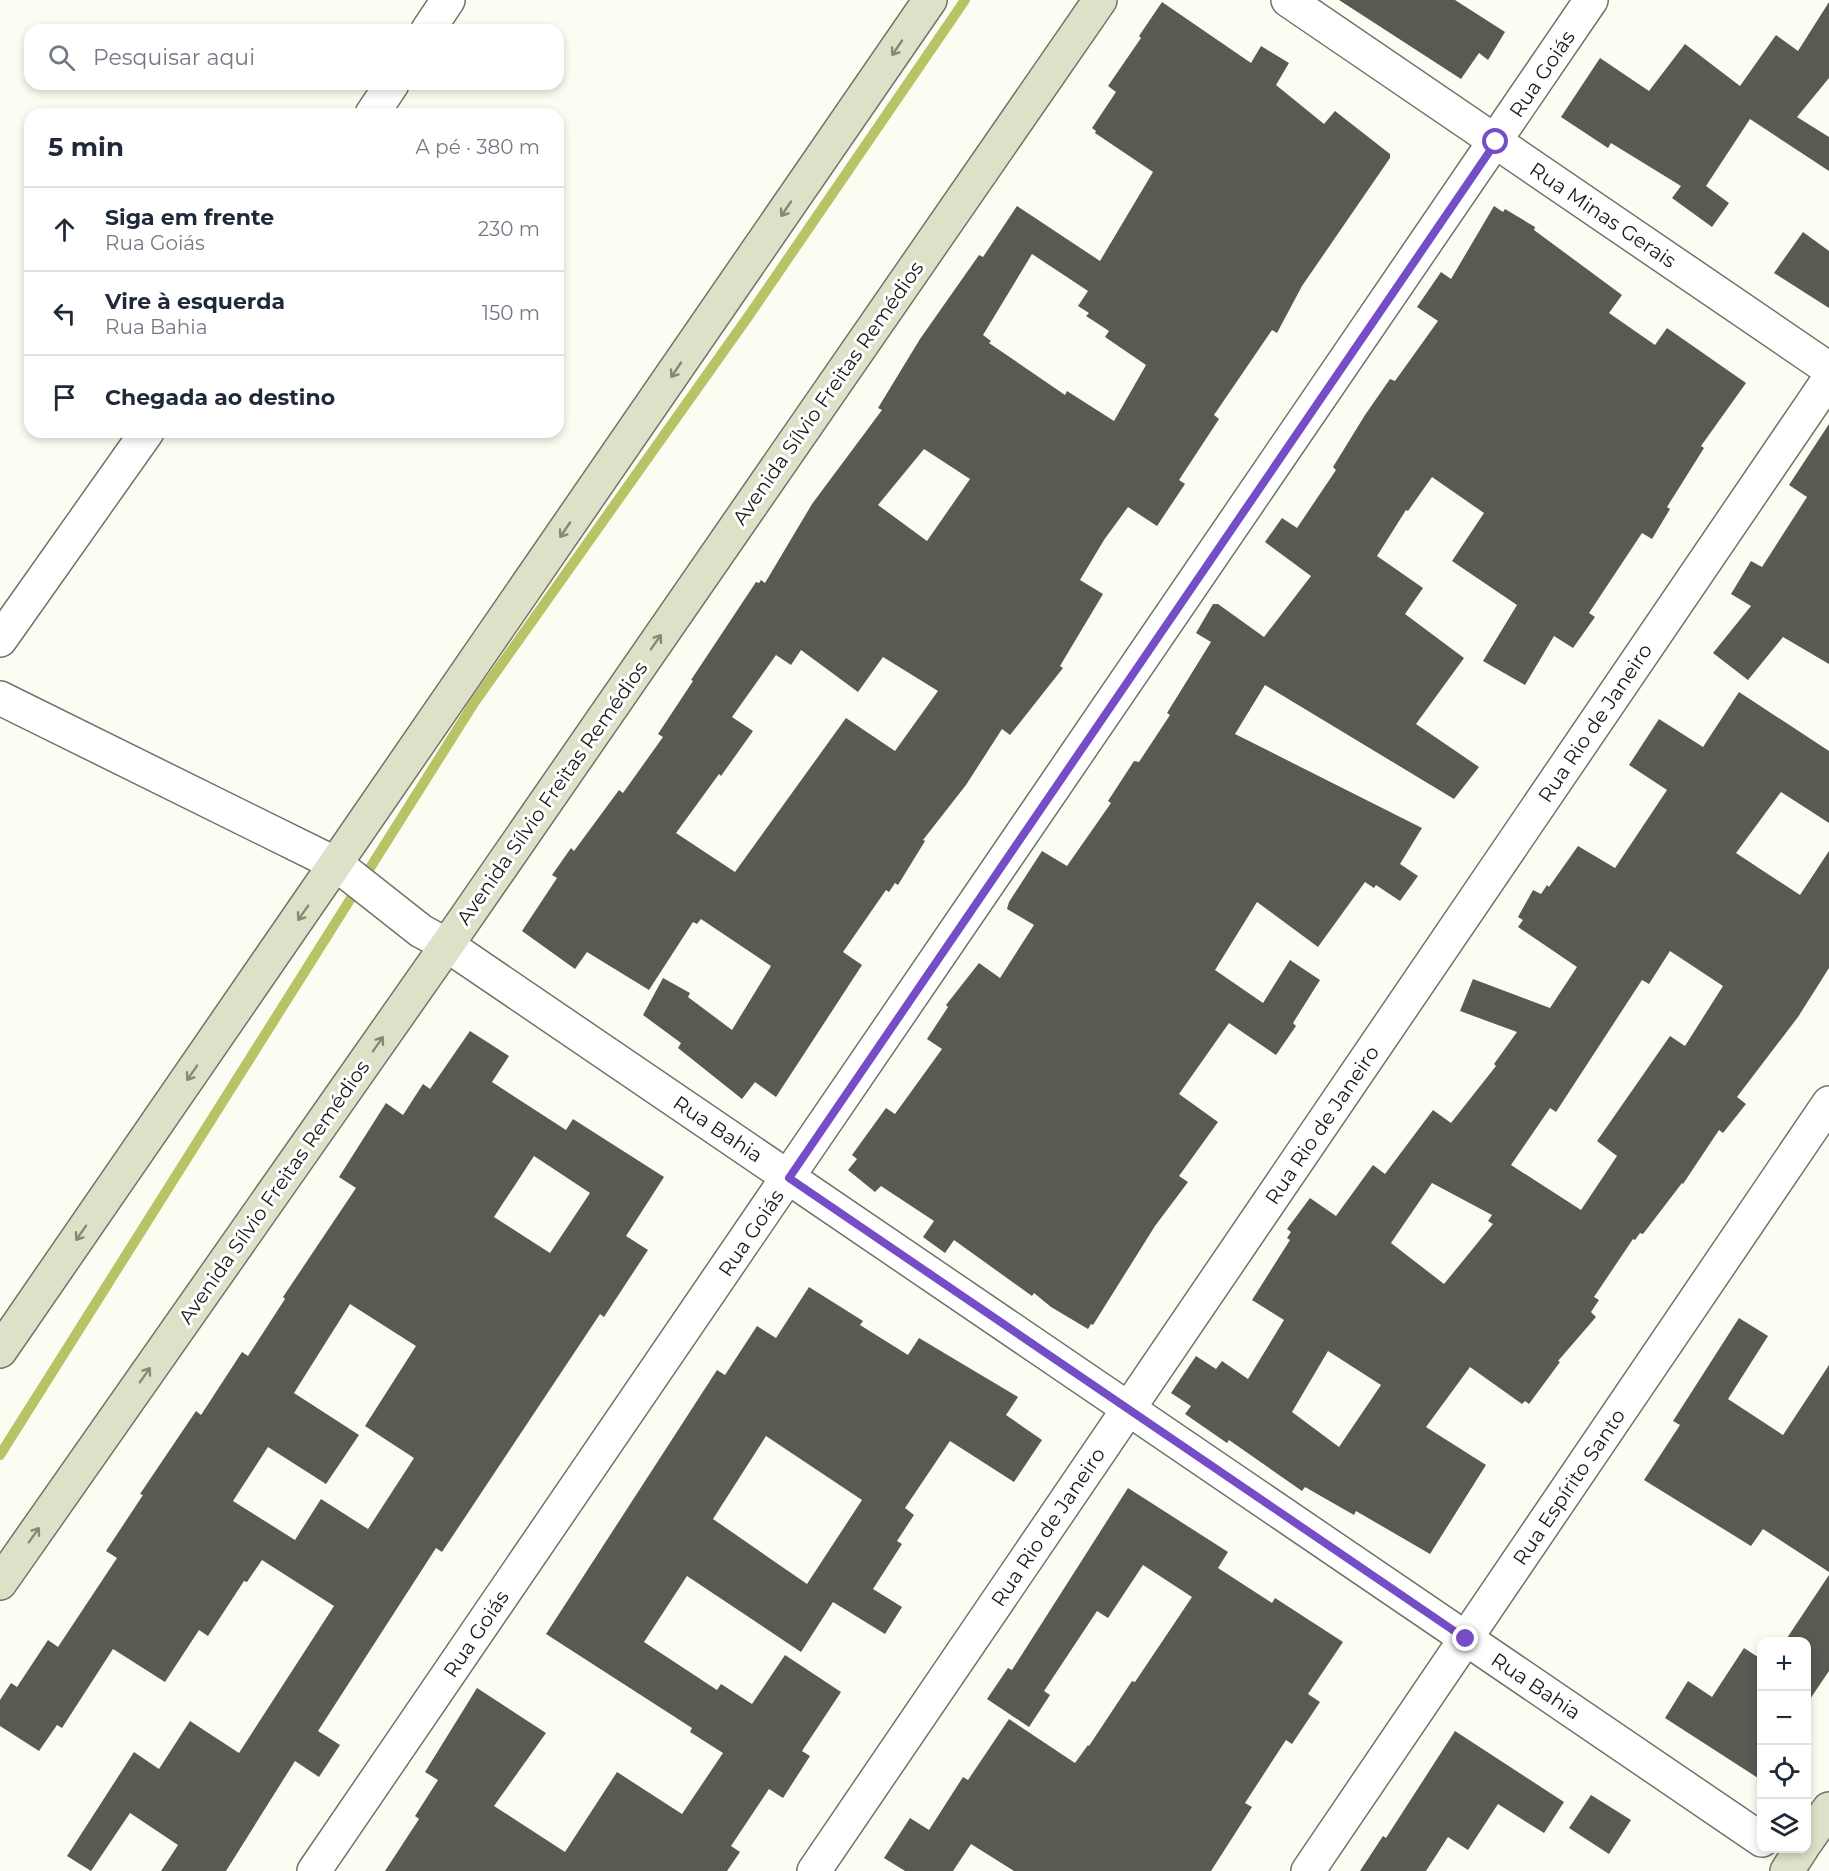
<!DOCTYPE html>
<html lang="pt">
<head>
<meta charset="utf-8">
<style>
  :root { --surface:#fff; --page:#f2f2f3; --text:#1f2937; --muted:#747a83; --line:#e0e1e3 }
  body { margin:0; font-family:Montserrat,sans-serif; background:var(--page); color:var(--text) }
  .controls { position:absolute; right:18px; bottom:18px; display:grid; overflow:hidden; border-radius:12px; box-shadow:0 3px 9px #0003 }
  .controls button { width:54px; height:54px; display:grid; place-items:center; padding:0; border:0; border-bottom:2px solid var(--line); background:var(--surface); color:var(--text); font:30px sans-serif }
  .stop { position:absolute; width:18px; height:18px; margin:-14px; border:4px solid #754ec7; border-radius:50%; background:#fff }
  .stop.end { background:#754ec7; border-color:#fff; box-shadow:0 2px 6px #0008 }
  .list { margin:0; padding:0; list-style:none }
  h2 { display:flex; justify-content:space-between; align-items:center; height:78px; margin:0; padding:0 24px; font-size:26px }
  h2 small { font-size:20px; font-weight:400; color:var(--muted) }
  .list li { display:grid; grid-template-columns:39px 1fr auto; gap:18px; align-items:center; box-sizing:border-box; height:84px; padding:0 24px; border-top:2px solid var(--line) }
  .list b { display:block; font-size:22px; white-space:nowrap }
  .list p { margin:0; font-size:20px; white-space:nowrap; color:var(--muted) }
  .list em { font-size:20px; font-style:normal; color:var(--muted) }
  .icon { flex:none; width:33px; height:33px; fill:none; stroke:currentColor; stroke-width:2; stroke-linecap:round; stroke-linejoin:round }
  .map { position:relative; flex:none; width:1829px; height:1871px; overflow:hidden }
  .search { position:absolute; background:var(--surface); box-shadow:0 3px 9px #0003; left:24px; top:24px; width:540px; height:66px; display:flex; align-items:center; gap:15px; box-sizing:border-box; padding:0 21px; border-radius:18px; color:var(--muted); font-size:22px }
  .panel { position:absolute; background:var(--surface); box-shadow:0 3px 9px #0003; left:24px; top:108px; width:540px; height:330px; border-radius:18px }
  .map>svg:first-child { display:block }
  .lines { fill:none; stroke-linecap:round; stroke-linejoin:round }
  .stream { stroke:#b8c366; stroke-width:10 }
  .building { fill:#595a52; fill-rule:evenodd }
  .street-casing { stroke:#71736a; stroke-width:36 }
  .secondary-casing { stroke:#71736a; stroke-width:36 }
  .street { stroke:#fff; stroke-width:33 }
  .secondary { stroke:#dee1c7; stroke-width:33 }
  .oneway { stroke:#858777 }
  .route { stroke:#754ec7; stroke-width:8 }
  .labels { text-anchor:middle; dominant-baseline:central; stroke-width:6; stroke-linejoin:round; paint-order:stroke }
  .street-label { font-size:20px; fill:#191916; stroke:#fff }
</style>
</head>
<body>
<div class="map">
<svg width="1829" height="1871" viewBox="0 0 1829 1871">
  <rect width="100%" height="100%" fill="#fbfdf2"/>
  <g class="lines">
    <!-- stream -->
    <polyline class="stream" points="0,1455 474,703 750,314 965,0"/>
  </g>
  <!-- building -->
  <g class="building">
    <polygon points="1339,0 1455,0 1505,32 1488,60 1479,53 1461,79"/>
    <path d="M 1162,2 L 1251,63 L 1261,46 L 1289,63 L 1276,85 L 1324,124 L 1335,111 L 1390,154 L 1390,158 L 1302,286 L 1277,333 L 1272,330 L 1214,415 L 1219,419 L 1179,480 L 1185,484 L 1157,526 L 1128,507 L 1104,540 L 1080,580 L 1103,594 L 1060,666 L 1063,668 L 1010,735 L 1002,729 L 966,785 L 923,840 L 925,841 L 898,885 L 895,883 L 889,892 L 886,890 L 843,952 L 862,965 L 776,1097 L 755,1082 L 742,1099 L 678,1048 L 681,1043 L 643,1015 L 663,978 L 690,993 L 688,997 L 732,1030 L 771,966 L 701,919 L 697,924 L 693,922 L 649,990 L 587,952 L 575,969 L 522,931 L 557,878 L 552,875 L 571,848 L 574,851 L 619,790 L 623,793 L 663,737 L 658,734 L 693,681 L 691,680 L 756,582 L 759,583 L 761,580 L 765,583 L 812,504 L 882,410 L 878,408 L 920,339 L 979,255 L 983,257 L 1017,206 L 1100,261 L 1153,172 L 1095,133 L 1096,131 L 1092,128 L 1116,92 L 1108,86 L 1141,38 L 1139,36 ZM 1032,254 L 1088,291 L 1078,306 L 1089,313 L 1086,316 L 1109,331 L 1105,337 L 1146,365 L 1114,421 L 1067,391 L 1065,395 L 989,343 L 991,341 L 983,335 ZM 924,449 L 970,479 L 927,541 L 878,505 ZM 801,650 L 858,692 L 883,657 L 938,691 L 895,751 L 846,718 L 735,872 L 676,833 L 719,774 L 721,776 L 753,731 L 732,717 L 776,655 L 791,665 Z"/>
    <polygon points="1829,2 1829,78 1797,117 1829,137 1829,171 1750,119 1706,186 1729,203 1712,227 1672,198 1681,186 1611,143 1608,148 1561,117 1600,58 1649,91 1685,44 1740,86 1776,35 1798,51"/>
    <polygon points="1494,206 1503,212 1505,209 1535,227 1534,230 1622,295 1609,313 1655,345 1667,328 1746,383 1701,446 1704,448 1667,507 1670,509 1652,539 1642,533 1589,613 1595,617 1573,648 1554,636 1525,685 1483,661 1517,605 1452,561 1484,513 1432,477 1408,511 1406,510 1377,556 1423,588 1405,614 1464,658 1416,724 1479,767 1454,799 1265,685 1235,734 1422,828 1400,864 1418,876 1400,901 1376,885 1374,888 1365,882 1318,947 1257,902 1215,970 1263,1003 1290,960 1320,980 1293,1023 1296,1026 1276,1055 1229,1023 1179,1094 1218,1122 1179,1176 1188,1182 1155,1226 1093,1325 1091,1324 1088,1329 1051,1307 1034,1293 1032,1296 954,1240 945,1253 923,1237 934,1221 881,1186 875,1192 848,1170 857,1159 852,1155 886,1108 895,1114 942,1049 927,1039 948,1007 946,1005 979,963 1000,978 1034,925 1007,909 1009,902 1042,851 1067,866 1111,803 1108,801 1134,761 1139,762 1170,715 1167,713 1211,642 1196,633 1213,604 1218,604 1264,637 1311,576 1265,542 1282,518 1297,528 1336,470 1333,467 1365,415 1390,379 1395,381 1438,321 1417,307 1441,272 1451,279"/>
    <polygon points="1803,232 1829,251 1829,308 1774,273"/>
    <polygon points="1829,424 1829,664 1783,637 1748,680 1713,653 1751,606 1731,594 1751,561 1762,567 1807,497 1789,485"/>
    <path d="M 1739,692 L 1829,751 L 1829,823 L 1781,792 L 1736,853 L 1800,895 L 1829,851 L 1829,968 L 1798,1017 L 1737,1097 L 1746,1104 L 1723,1133 L 1719,1130 L 1683,1184 L 1682,1183 L 1643,1234 L 1640,1233 L 1635,1240 L 1633,1239 L 1594,1297 L 1599,1300 L 1591,1312 L 1596,1317 L 1558,1361 L 1560,1362 L 1529,1404 L 1525,1401 L 1522,1404 L 1470,1367 L 1426,1427 L 1486,1465 L 1430,1554 L 1356,1511 L 1354,1515 L 1305,1487 L 1302,1491 L 1229,1440 L 1227,1443 L 1185,1414 L 1191,1406 L 1171,1393 L 1196,1356 L 1216,1369 L 1222,1361 L 1248,1379 L 1284,1320 L 1252,1300 L 1290,1240 L 1287,1238 L 1291,1232 L 1287,1229 L 1310,1198 L 1336,1216 L 1373,1165 L 1385,1174 L 1433,1110 L 1451,1123 L 1496,1066 L 1494,1064 L 1517,1032 L 1460,1011 L 1473,979 L 1550,1008 L 1577,967 L 1518,927 L 1523,920 L 1518,917 L 1533,890 L 1541,894 L 1547,885 L 1549,887 L 1578,846 L 1615,868 L 1667,790 L 1629,765 L 1659,719 L 1703,747 ZM 1670,951 L 1723,986 L 1685,1046 L 1670,1036 L 1597,1141 L 1617,1156 L 1581,1210 L 1511,1165 L 1550,1108 L 1556,1112 L 1642,980 L 1649,984 ZM 1432,1183 L 1492,1215 L 1488,1221 L 1493,1224 L 1444,1284 L 1391,1243 ZM 1328,1351 L 1381,1385 L 1339,1447 L 1292,1412 Z"/>
    <path d="M 470,1031 L 509,1056 L 492,1082 L 566,1130 L 573,1119 L 664,1177 L 626,1236 L 648,1250 L 604,1317 L 600,1314 L 442,1552 L 436,1548 L 318,1731 L 340,1745 L 319,1777 L 295,1761 L 226,1871 L 161,1871 L 178,1845 L 130,1813 L 91,1871 L 67,1856 L 134,1752 L 159,1769 L 190,1721 L 239,1753 L 334,1606 L 262,1560 L 247,1582 L 244,1581 L 208,1636 L 199,1630 L 165,1682 L 113,1649 L 62,1728 L 57,1725 L 39,1751 L 0,1726 L 0,1700 L 11,1683 L 17,1687 L 48,1640 L 58,1647 L 117,1558 L 106,1551 L 143,1495 L 140,1494 L 196,1411 L 201,1415 L 242,1352 L 248,1356 L 285,1299 L 283,1297 L 356,1188 L 339,1177 L 386,1103 L 403,1115 L 423,1084 L 430,1089 ZM 534,1156 L 590,1193 L 550,1253 L 494,1217 ZM 350,1304 L 416,1346 L 365,1426 L 414,1458 L 368,1529 L 321,1499 L 295,1540 L 233,1501 L 268,1447 L 326,1484 L 359,1435 L 294,1393 Z"/>
    <path d="M 809,1287 L 863,1321 L 860,1325 L 908,1355 L 919,1338 L 1018,1397 L 1006,1415 L 1042,1440 L 1014,1482 L 950,1441 L 905,1508 L 914,1515 L 897,1541 L 902,1544 L 873,1589 L 902,1607 L 885,1634 L 833,1602 L 801,1652 L 687,1576 L 644,1642 L 717,1690 L 721,1684 L 752,1704 L 785,1655 L 841,1692 L 802,1751 L 810,1756 L 783,1798 L 769,1789 L 731,1846 L 740,1852 L 727,1871 L 385,1871 L 419,1819 L 415,1816 L 438,1780 L 425,1772 L 477,1688 L 546,1733 L 494,1806 L 565,1852 L 617,1772 L 682,1814 L 723,1753 L 690,1732 L 692,1728 L 546,1634 L 717,1370 L 725,1375 L 757,1326 L 776,1338 ZM 766,1436 L 862,1500 L 807,1584 L 713,1519 Z"/>
    <polygon points="1739,1318 1768,1336 1728,1399 1783,1435 1829,1365 1829,1572 1763,1529 1751,1546 1644,1480 1680,1425 1673,1421"/>
    <polygon points="1128,1488 1228,1552 1218,1568 1272,1603 1275,1598 1343,1642 1308,1694 1320,1702 1292,1744 1286,1740 1245,1803 1252,1807 1211,1871 1014,1871 971,1844 953,1871 905,1871 884,1858 910,1818 929,1830 963,1777 968,1780 1009,1719 1075,1763 1088,1745 1089,1746 1132,1681 1135,1682 1192,1597 1143,1565 1108,1618 1097,1611 1044,1691 1050,1695 1029,1727 987,1699 1008,1668 1012,1670"/>
    <polygon points="1829,1575 1829,1671 1806,1705 1806,1641 1785,1641"/>
    <polygon points="1744,1648 1761,1659 1761,1774 1758,1778 1665,1718 1688,1681 1712,1697"/>
    <polygon points="1455,1731 1564,1802 1544,1833 1498,1804 1468,1850 1448,1837 1426,1871 1360,1871 1383,1836 1386,1838"/>
    <polygon points="1591,1795 1631,1820 1609,1854 1569,1828"/>
  </g>
  <g class="lines">
    <!-- street casing -->
    <g class="street-casing">
      <g id="street">
        <polyline points="1288,0 1829,369"/>
        <polyline points="428,30 448,0"/>
        <polyline points="372,114 392,84"/>
        <polyline points="0,640 147,432"/>
        <polyline points="0,698 336,864 421,931 447,945 1762,1840"/>
        <polyline points="314,1871 1591,0"/>
        <polyline points="814,1871 1829,379"/>
        <polyline points="1308,1871 1829,1103"/>
      </g>
    </g>
    <!-- secondary casing -->
    <g class="secondary-casing">
      <g id="secondary">
        <polyline points="0,1351 930,0"/>
        <polyline points="0,1583 447,945 1100,0"/>
        <polyline points="1806,1842 1829,1809"/>
        <polyline points="1787,1871 1802,1848"/>
      </g>
    </g>
    <!-- street -->
    <use href="#street" class="street"/>
    <!-- secondary -->
    <use href="#secondary" class="secondary"/>
  </g>
  <!-- one-way arrows -->
  <defs><path id="oneway-shaft" d="M-6 0H5M1.5-3L5.5 0L1.5 3" fill="none" stroke-width="1.6" stroke-linecap="round" stroke-linejoin="round" transform="scale(1.5)"/></defs>
  <g class="oneway">
    <use href="#oneway-shaft" transform="translate(897 48) rotate(124)"/>
    <use href="#oneway-shaft" transform="translate(786 209) rotate(124)"/>
    <use href="#oneway-shaft" transform="translate(676 370) rotate(124)"/>
    <use href="#oneway-shaft" transform="translate(565 530) rotate(124)"/>
    <use href="#oneway-shaft" transform="translate(656 642) rotate(-55)"/>
    <use href="#oneway-shaft" transform="translate(303 913) rotate(125)"/>
    <use href="#oneway-shaft" transform="translate(378 1044) rotate(-55)"/>
    <use href="#oneway-shaft" transform="translate(192 1073) rotate(125)"/>
    <use href="#oneway-shaft" transform="translate(81 1233) rotate(125)"/>
    <use href="#oneway-shaft" transform="translate(145 1375) rotate(-55)"/>
    <use href="#oneway-shaft" transform="translate(34 1535) rotate(-55)"/>
  </g>
  <g class="lines">
    <!-- route -->
    <polyline class="route" points="1466,1639 789,1178 1496,142"/>
  </g>
  <g class="labels">
    <!-- street labels -->
    <g class="street-label">
      <text transform="translate(1542 74) rotate(-56)">Rua Goiás</text>
      <text transform="translate(1603 215) rotate(34)">Rua Minas Gerais</text>
      <text transform="translate(828 393) rotate(-55)">Avenida Sílvio Freitas Remédios</text>
      <text transform="translate(1595 723) rotate(-56)">Rua Rio de Janeiro</text>
      <text transform="translate(552 793) rotate(-55)">Avenida Sílvio Freitas Remédios</text>
      <text transform="translate(1322 1125) rotate(-56)">Rua Rio de Janeiro</text>
      <text transform="translate(718 1129) rotate(34)">Rua Bahia</text>
      <text transform="translate(274 1192) rotate(-55)">Avenida Sílvio Freitas Remédios</text>
      <text transform="translate(751 1233) rotate(-56)">Rua Goiás</text>
      <text transform="translate(1569 1487) rotate(-56)">Rua Espírito Santo</text>
      <text transform="translate(1048 1527) rotate(-56)">Rua Rio de Janeiro</text>
      <text transform="translate(476 1634) rotate(-56)">Rua Goiás</text>
      <text transform="translate(1536 1686) rotate(34)">Rua Bahia</text>
    </g>
  </g>
</svg>
<div class="controls">
<button>+</button>
<button>−</button>
<button><svg class="icon" aria-label="locate" viewBox="0 0 24 24"><circle cx="12" cy="12" r="6"/><path d="M12 2v4M12 18v4M2 12h4M18 12h4"/></svg></button>
<button><svg class="icon" aria-label="layers" viewBox="0 0 24 24"><path d="M12 4l9 5-9 5-9-5zM3 14l9 5 9-5"/></svg></button>
</div>
<div class="stop" style="left:1496px;top:142px"></div>
<div class="stop end" style="left:1466px;top:1639px"></div>
<div class="search"><svg class="icon" aria-label="search" viewBox="0 0 24 24"><circle cx="10" cy="10" r="6"/><path d="M15 15l6 6"/></svg>Pesquisar aqui</div>
<section class="panel">
<h2>5 min<small>A pé · 380 m</small></h2>
<ul class="list">
<li><svg class="icon" aria-label="ahead" viewBox="0 0 24 24"><path d="M12 20V5M6 11l6-6 6 6"/></svg><div><b>Siga em frente</b><p>Rua Goiás</p></div><em>230 m</em></li>
<li><svg class="icon" aria-label="left" viewBox="0 0 24 24"><path d="M17 20v-9H6M10 6l-5 5 5 5"/></svg><div><b>Vire à esquerda</b><p>Rua Bahia</p></div><em>150 m</em></li>
<li><svg class="icon" aria-label="arrive" viewBox="0 0 24 24"><path d="M6 21V4h12l-3 4 3 4H6"/></svg><div><b>Chegada ao destino</b></div></li>
</ul>
</section>
</div>
</body>
</html>
